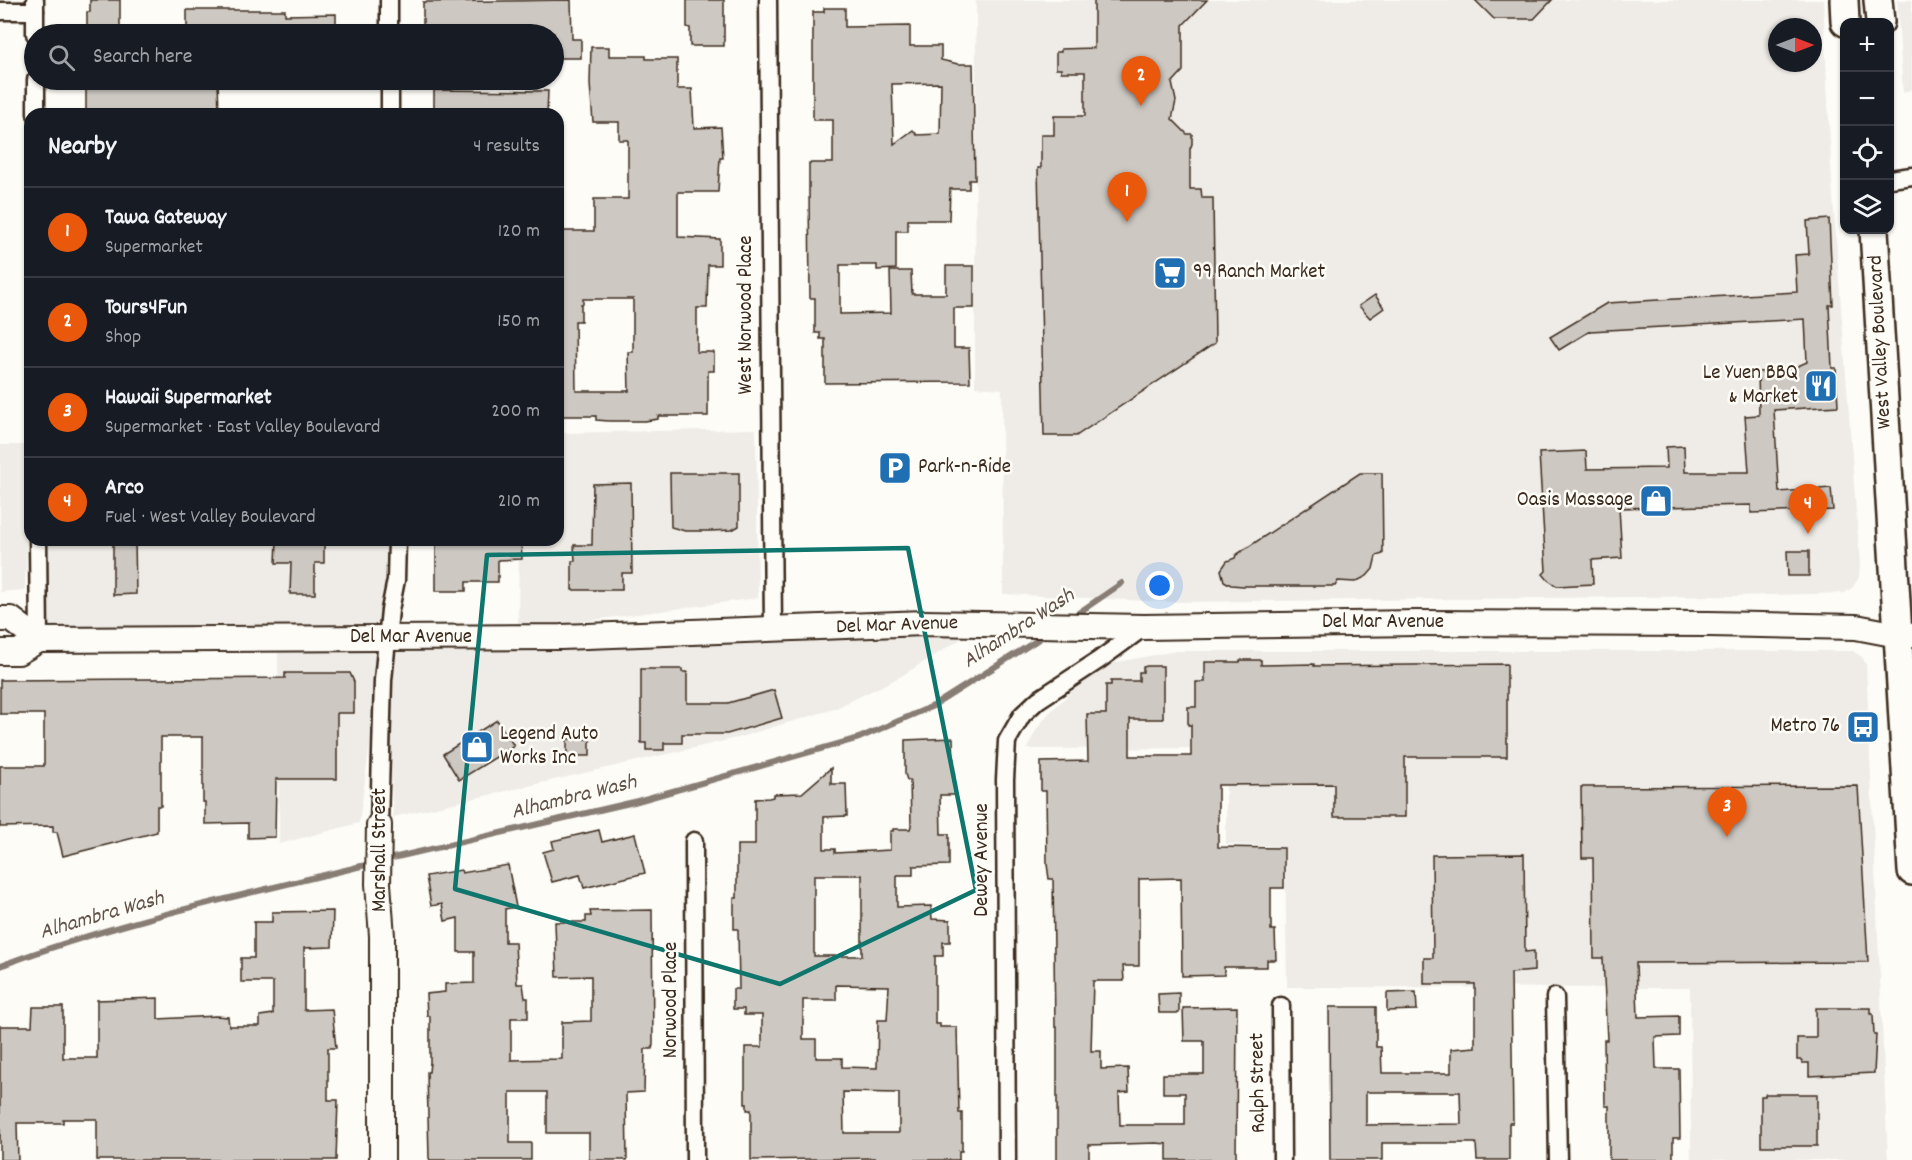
<!DOCTYPE html>
<html lang="en">
<head>
<meta charset="utf-8">
<style>
  :root { --surface:#171b24; --page:#242831; --text:#f1f3f6; --muted:#9ea1a6; --line:#363941; --accent:#ea580c }
  body { margin:0; font-family:Dekko,sans-serif; background:var(--page); color:var(--text) }
  .controls { position:absolute; right:18px; top:18px; display:grid; overflow:hidden; border-radius:12px; box-shadow:0 2px 4px #0004 }
  .controls button { width:54px; height:54px; display:grid; place-items:center; padding:0; border:0; border-bottom:2px solid var(--line); background:var(--surface); color:var(--text); font:30px sans-serif }
  .compass { position:absolute; left:1768px; top:18px; width:54px; height:54px; border-radius:50%; background:var(--surface); box-shadow:0 2px 4px #0004; rotate:90deg }
  .you { position:absolute; left:1160px; top:586px; width:21px; height:21px; margin:-15px; border:4px solid #fff; border-radius:50%; background:#1a73e8; box-shadow:0 0 0 9px #1a73e833 }
  .badge { display:grid; place-items:center; width:39px; height:39px; border-radius:50%; background:var(--accent); color:#fff; font-size:20px; font-weight:700 }
  .pin { position:absolute; translate:-50% -50px; filter:drop-shadow(0 2px 3px #0008) }
  .pin::after { content:''; position:absolute; top:32px; width:21px; height:18px; background:inherit; clip-path:polygon(0 0,100% 0,50% 100%) }
  .list { margin:0; padding:0; list-style:none }
  h2 { display:flex; justify-content:space-between; align-items:center; height:78px; margin:0; padding:0 24px; font-size:26px }
  h2 small { font-size:20px; font-weight:400; color:var(--muted) }
  .list li { display:grid; grid-template-columns:39px 1fr auto; gap:18px; align-items:center; box-sizing:border-box; height:90px; padding:0 24px; border-top:2px solid var(--line) }
  .list b { display:block; font-size:22px; white-space:nowrap }
  .list p { margin:0; font-size:20px; white-space:nowrap; color:var(--muted) }
  .list em { font-size:20px; font-style:normal; color:var(--muted) }
  .icon { flex:none; width:33px; height:33px; fill:none; stroke:currentColor; stroke-width:2; stroke-linecap:round; stroke-linejoin:round }
  .map { position:relative; flex:none; width:1912px; height:1160px; overflow:hidden }
  .search { position:absolute; background:var(--surface); box-shadow:0 2px 4px #0004; left:24px; top:24px; width:540px; height:66px; display:flex; align-items:center; gap:15px; box-sizing:border-box; padding:0 21px; border-radius:33px; color:var(--muted); font-size:22px }
  .panel { position:absolute; background:var(--surface); box-shadow:0 2px 4px #0004; left:24px; top:108px; width:540px; height:438px; border-radius:18px }
  .map>svg:first-child { display:block }
  .built { fill:#efece7; fill-rule:evenodd }
  .lines { fill:none; stroke-linecap:round; stroke-linejoin:round }
  .stream { stroke:#887d74; stroke-width:6 }
  .building { fill:#cdc8c2; stroke:#3b2a1e; stroke-width:1.5; fill-rule:evenodd }
  .street-casing { stroke:#3b2a1e; stroke-width:21 }
  .secondary-casing { stroke:#3b2a1e; stroke-width:28 }
  .primary-casing { stroke:#3b2a1e; stroke-width:32 }
  .street { stroke:#fdfcf7; stroke-width:16 }
  .secondary { stroke:#fdfcf7; stroke-width:24 }
  .primary { stroke:#fdfcf7; stroke-width:27 }
  .marked { fill:none; stroke:#0f766e; stroke-width:4.5; stroke-linejoin:round }
  .labels { text-anchor:middle; dominant-baseline:central; stroke-width:5; stroke-linejoin:round; paint-order:stroke }
  .poi-label { font-size:21px; fill:#3b2a1e; stroke:#fdfcf7; text-anchor:start }
  .street-label { font-size:21px; fill:#3b2a1e; stroke:#fdfcf7 }
  .water-label { font-size:22px; font-style:italic; fill:#615349; stroke:#fdfcf7 }
</style>
</head>
<body>
<div class="map">
<svg width="1912" height="1160" viewBox="0 0 1912 1160">
  <rect width="100%" height="100%" fill="#fdfcf7"/>
  <filter id="ink" filterUnits="userSpaceOnUse"><feTurbulence type="fractalNoise" baseFrequency=".0167" numOctaves="2"/><feDisplacementMap in="SourceGraphic" scale="12" xChannelSelector="R" yChannelSelector="G"/><feConvolveMatrix kernelMatrix="1 2 1 2 8 2 1 2 1" color-interpolation-filters="sRGB"/></filter>
  <g filter="url(#ink)">
    <!-- built -->
    <g class="built">
      <path d="M 976,0 L 1823,0 L 1832,184 L 1860,565 L 1859,577 L 1853,587 L 1845,593 L 1735,596 L 1168,602 L 1003,594 L 1002,389 L 975,387 ZM 1777,27 L 1813,27 L 1813,63 L 1777,63 Z"/>
      <polygon points="1897,0 1912,0 1912,89 1903,93"/>
      <polygon points="756,429 758,598 518,630 519,540 558,540 558,433"/>
      <polygon points="0,445 30,445 25,590 0,592"/>
      <polygon points="43,540 390,540 391,560 383,631 44,634"/>
      <polygon points="964,637 898,678 834,709 737,738 393,817 387,678 391,643"/>
      <polygon points="384,643 359,823 279,844 278,644"/>
      <polygon points="1176,651 1853,651 1862,657 1866,664 1888,1160 1691,1160 1690,988 1287,987 1285,847 1226,844 1226,748 1027,749 1036,730 1049,713 1072,691 1112,663"/>
    </g>
    <g class="lines">
      <!-- stream -->
      <g class="stream">
        <polyline points="1071,618 1122,583"/>
        <polyline points="384,860 634,802 859,738 933,706 1047,634"/>
        <path d="M 0,966 C 121,920 249,894 374,863"/>
      </g>
    </g>
    <!-- building -->
    <g class="building">
      <polygon points="90,0 120,0 120,34 87,34 87,12 90,12"/>
      <polygon points="571,0 572,39 581,39 581,58 554,58 554,33 423,34 423,2"/>
      <polygon points="687,0 724,0 724,46 690,46 690,28 687,27"/>
      <polygon points="1094,0 1207,0 1183,25 1183,71 1172,83 1176,101 1172,119 1187,134 1192,134 1192,144 1190,149 1190,189 1201,189 1202,198 1213,198 1215,343 1076,436 1044,436 1038,168 1041,168 1041,135 1054,135 1054,116 1085,116 1085,72 1061,72 1061,69 1056,69 1056,52 1061,52 1061,49 1094,48"/>
      <polygon points="1475,0 1552,0 1534,19 1494,19"/>
      <path d="M 824,8 L 845,8 L 845,27 L 910,26 L 910,46 L 941,46 L 941,60 L 958,64 L 973,64 L 975,180 L 969,180 L 969,189 L 950,189 L 949,220 L 908,220 L 908,231 L 896,231 L 896,269 L 877,270 L 877,265 L 840,265 L 840,314 L 891,313 L 890,271 L 911,271 L 912,294 L 946,294 L 946,266 L 974,266 L 974,308 L 954,308 L 954,348 L 969,348 L 970,382 L 825,383 L 825,339 L 820,339 L 820,333 L 815,333 L 815,298 L 810,298 L 809,190 L 809,163 L 833,163 L 833,120 L 813,120 L 813,12 L 824,12 ZM 941,83 L 940,134 L 917,135 L 913,130 L 894,144 L 892,84 Z"/>
      <polygon points="187,10 285,10 285,15 336,14 336,34 207,34 207,31 187,31"/>
      <path d="M 591,47 L 609,47 L 609,56 L 646,56 L 646,59 L 677,59 L 677,89 L 692,89 L 694,128 L 721,127 L 723,158 L 720,158 L 718,192 L 678,192 L 678,237 L 720,239 L 720,265 L 708,265 L 707,308 L 697,308 L 697,352 L 714,352 L 714,371 L 708,371 L 708,416 L 658,416 L 658,419 L 645,421 L 609,421 L 596,420 L 596,416 L 558,416 L 558,231 L 594,231 L 594,199 L 628,199 L 628,140 L 619,140 L 619,122 L 593,122 L 590,84 ZM 583,299 L 633,299 L 633,352 L 628,352 L 629,391 L 576,391 L 575,321 L 581,321 L 581,304 L 583,304 Z"/>
      <polygon points="86,80 218,80 219,114 86,114"/>
      <polygon points="434,90 548,91 547,114 434,114"/>
      <polygon points="1829,219 1833,305 1829,305 1832,368 1836,368 1838,406 1774,410 1779,492 1831,488 1833,510 1751,513 1751,505 1619,508 1622,558 1592,560 1593,584 1557,586 1548,580 1543,574 1546,571 1539,453 1586,451 1587,469 1667,468 1666,447 1684,446 1685,472 1749,472 1745,416 1759,415 1758,372 1773,371 1782,368 1789,370 1807,362 1805,319 1590,331 1559,350 1550,337 1607,303 1797,292 1795,255 1809,254 1807,221"/>
      <polygon points="1375,295 1384,308 1370,318 1359,306"/>
      <polygon points="670,473 739,473 739,526 732,530 710,531 685,531 671,527"/>
      <polygon points="1360,473 1382,473 1383,554 1376,556 1373,569 1367,576 1355,582 1338,581 1335,586 1243,586 1231,585 1224,581 1221,570 1227,561 1235,558 1236,555"/>
      <polygon points="631,483 632,573 622,573 622,590 572,590 572,561 575,561 574,545 592,545 593,484"/>
      <polygon points="113,540 135,540 136,594 113,595"/>
      <polygon points="277,540 324,540 324,563 315,563 315,594 290,594 291,563 276,563"/>
      <polygon points="436,540 521,540 522,559 498,560 498,582 466,582 466,591 436,591"/>
      <polygon points="1787,551 1809,551 1809,576 1788,576"/>
      <polygon points="1240,660 1261,660 1261,665 1314,664 1314,666 1507,664 1507,757 1405,757 1405,817 1334,817 1334,784 1218,785 1218,847 1284,848 1284,888 1271,888 1271,930 1275,930 1276,960 1267,960 1267,967 1224,967 1224,975 1182,976 1181,878 1139,879 1139,966 1123,966 1124,981 1093,981 1091,1051 1101,1051 1101,1069 1128,1068 1129,1092 1119,1093 1120,1125 1185,1125 1185,1093 1163,1093 1163,1074 1204,1074 1204,1041 1184,1041 1183,1008 1237,1007 1236,1160 1167,1160 1167,1144 1156,1143 1089,1145 1089,1160 1057,1160 1057,1027 1055,1027 1053,879 1049,879 1047,864 1046,791 1041,791 1041,762 1088,761 1087,714 1106,714 1106,685 1111,685 1111,681 1139,681 1139,672 1143,672 1143,667 1147,666 1163,666 1163,719 1130,719 1130,756 1191,756 1191,725 1188,725 1188,707 1196,707 1196,682 1205,682 1205,662 1240,662"/>
      <polygon points="641,669 682,669 682,672 687,672 687,703 728,703 774,690 782,718 727,734 682,734 682,743 664,743 664,750 646,750 646,743 641,743"/>
      <polygon points="285,673 350,673 354,682 354,713 337,713 337,779 276,779 275,837 248,838 248,823 205,824 205,802 203,802 203,737 161,737 161,806 157,806 157,832 63,856 57,832 53,832 53,826 0,827 0,766 44,766 44,714 0,714 0,680 285,678"/>
      <polygon points="497,720 514,746 459,780 443,754"/>
      <path d="M 953,738 L 955,795 L 940,795 L 941,834 L 949,834 L 949,865 L 913,866 L 913,875 L 897,875 L 897,907 L 931,906 L 932,919 L 950,920 L 950,942 L 943,942 L 943,956 L 935,956 L 935,1024 L 940,1024 L 940,1027 L 957,1027 L 959,1113 L 962,1113 L 962,1151 L 959,1151 L 959,1160 L 875,1160 L 875,1158 L 751,1160 L 751,1110 L 747,1110 L 747,1104 L 745,1104 L 745,1047 L 762,1047 L 762,1015 L 744,1015 L 744,1009 L 733,1009 L 733,989 L 739,989 L 738,929 L 734,929 L 734,898 L 737,898 L 737,845 L 755,845 L 755,799 L 769,798 L 773,797 L 773,794 L 802,793 L 831,768 L 831,784 L 846,784 L 847,816 L 824,817 L 824,849 L 835,849 L 835,853 L 890,850 L 890,831 L 893,831 L 893,829 L 910,829 L 911,826 L 910,780 L 907,780 L 905,774 L 905,740 ZM 814,875 L 862,875 L 862,956 L 814,956 ZM 836,985 L 889,986 L 887,1020 L 878,1020 L 877,1068 L 842,1067 L 842,1058 L 816,1058 L 816,1039 L 803,1039 L 803,1000 L 836,1000 ZM 843,1092 L 899,1093 L 899,1133 L 844,1133 Z"/>
      <rect x="567" y="739" width="23" height="17"/>
      <polygon points="1858,786 1868,962 1636,963 1638,1017 1679,1016 1679,1036 1655,1037 1656,1069 1679,1069 1680,1138 1673,1138 1673,1160 1609,1160 1609,1106 1605,1106 1604,1040 1607,1040 1603,958 1594,958 1593,858 1582,858 1581,787"/>
      <polygon points="599,830 602,842 635,834 645,873 584,888 580,875 552,882 543,852 554,849 552,841"/>
      <path d="M 1524,854 L 1525,952 L 1534,951 L 1534,971 L 1511,973 L 1513,1123 L 1509,1123 L 1509,1160 L 1477,1160 L 1476,1143 L 1382,1143 L 1382,1160 L 1330,1160 L 1329,1007 L 1376,1007 L 1376,1047 L 1381,1047 L 1382,1073 L 1451,1073 L 1451,1049 L 1475,1047 L 1475,984 L 1424,984 L 1424,958 L 1433,958 L 1432,855 ZM 1366,1092 L 1460,1092 L 1461,1124 L 1366,1125 Z"/>
      <polygon points="508,865 516,907 505,909 505,942 515,942 517,984 523,984 525,998 528,998 528,1018 511,1018 511,1060 562,1059 562,1022 591,1021 591,976 557,977 555,922 586,922 586,916 591,916 590,911 652,910 653,1045 652,1049 645,1049 644,1092 626,1093 627,1160 589,1160 589,1133 547,1133 547,1092 510,1092 510,1143 531,1143 531,1160 430,1160 429,1158 427,1072 429,1072 430,1062 430,1016 427,1016 426,994 445,992 445,984 474,983 474,952 458,952 458,918 445,921 442,904 431,906 426,876 461,870 462,873"/>
      <polygon points="333,911 332,947 304,948 304,1010 332,1009 336,1048 328,1048 328,1100 338,1100 336,1160 97,1160 97,1119 63,1119 63,1123 17,1123 18,1160 0,1160 0,1026 32,1026 33,1007 63,1007 63,1058 97,1058 97,1000 158,998 158,1019 216,1016 228,1017 229,1026 260,1026 260,1016 273,1014 273,982 241,982 241,958 254,958 254,922 272,922 272,912"/>
      <polygon points="1416,992 1417,1010 1387,1011 1387,993"/>
      <polygon points="1179,993 1179,1013 1159,1013 1158,994"/>
      <polygon points="1816,1008 1871,1008 1871,1014 1873,1014 1874,1035 1876,1035 1874,1073 1809,1076 1809,1063 1802,1063 1802,1060 1797,1060 1797,1038 1816,1038"/>
      <polygon points="1765,1094 1817,1094 1817,1146 1761,1146 1761,1096 1765,1096"/>
    </g>
    <g class="lines">
      <!-- street casing -->
      <g class="street-casing">
        <g id="street">
          <polyline points="35,0 35,34"/>
          <polyline points="389,0 389,34"/>
          <polyline points="768,0 773,630"/>
          <polyline points="0,11 35,11"/>
          <polyline points="36,80 36,114"/>
          <polyline points="390,80 390,114"/>
          <polyline points="1890,179 1912,176"/>
          <polyline points="38,540 39,640"/>
          <polyline points="379,825 383,680 390,610 396,580 397,540"/>
          <polyline points="694,841 695,1160"/>
          <polyline points="1555,997 1558,1160"/>
          <polyline points="1281,1006 1282,1160"/>
          <polyline points="1007,1160 1005,780 1007,741 1022,715 1038,700 1099,660 1144,627"/>
        </g>
      </g>
      <!-- secondary casing -->
      <g class="secondary-casing">
        <g id="secondary">
          <polyline points="0,619 11,619 39,640"/>
          <polyline points="0,652 18,652 39,640 561,637 924,623 1144,627 1417,623 1709,624 1856,627 1898,635 1912,635"/>
          <polyline points="379,825 378,884 382,936 382,1160"/>
        </g>
      </g>
      <!-- primary casing -->
      <g class="primary-casing">
        <g id="primary">
          <polyline points="1844,0 1845,22"/>
          <polyline points="1878,0 1880,22"/>
          <polyline points="1874,230 1912,871"/>
        </g>
      </g>
      <!-- street -->
      <use href="#street" class="street"/>
      <!-- secondary -->
      <use href="#secondary" class="secondary"/>
      <!-- primary -->
      <use href="#primary" class="primary"/>
    </g>
  </g>
  <!-- marked area -->
  <path class="marked" d="M 908,548 L 976,890 L 780,984 L 455,889 L 487,555 Z"/>
  <!-- icons -->
  <defs>
    <g id="supermarket-square" transform="scale(1.725)"><rect x="-9" y="-9" width="18" height="18" rx="4" fill="#1f6fb2" stroke="#fdfcf7"/><path d="M-6-5.5h2.5l.6 2H6L4.5 2H-2.5L-4.4-4H-6ZM-1.5 3.2a1.3 1.3 0 1 0 .1 0ZM3 3.2a1.3 1.3 0 1 0 .1 0Z" fill="#fff"/></g>
    <g id="restaurant-square" transform="scale(1.725)"><rect x="-9" y="-9" width="18" height="18" rx="4" fill="#1f6fb2" stroke="#fdfcf7"/><path d="M-5-6h1v4h1v-4h1v4h1v-4h1v5L-1.5 .5V6h-2V.5L-5-1ZM5-6V6H3V1.5H1.5Q1.5-4 5-6Z" fill="#fff"/></g>
    <g id="parking-square" transform="scale(1.725)"><rect x="-9" y="-9" width="18" height="18" rx="4" fill="#1f6fb2" stroke="#fdfcf7"/><path d="M-3.5-5.5H1a3.5 3.5 0 0 1 0 7H-1V5.5H-3.5ZM-1-3.4V-.6H.8a1.4 1.4 0 0 0 0-2.8Z" fill="#fff"/></g>
    <g id="shop-square" transform="scale(1.725)"><rect x="-9" y="-9" width="18" height="18" rx="4" fill="#1f6fb2" stroke="#fdfcf7"/><path d="M-5-2.5h2.3a2.7 3.5 0 0 1 5.4 0H5L5.5 6h-11ZM-1.5-2.5h3a1.5 2.3 0 0 0-3 0Z" fill="#fff"/></g>
    <g id="bus-square" transform="scale(1.725)"><rect x="-9" y="-9" width="18" height="18" rx="4" fill="#1f6fb2" stroke="#fdfcf7"/><path d="M-5-6H5V4H4V6H2V4H-2V6H-4V4H-5ZM-3.5-4V0h7V-4ZM-3.5 1.2v1.5H-2V1.2ZM2 1.2v1.5H3.5V1.2Z" fill="#fff"/></g>
  </defs>
  <g fill-rule="evenodd">
    <use href="#supermarket-square" x="1170" y="273"/>
    <use href="#restaurant-square" x="1821" y="386"/>
    <use href="#parking-square" x="895" y="468"/>
    <use href="#shop-square" x="1656" y="501"/>
    <use href="#bus-square" x="1863" y="727"/>
    <use href="#shop-square" x="477" y="747"/>
  </g>
  <g class="labels">
    <!-- poi labels -->
    <g class="poi-label">
      <text x="1193" y="273">99 Ranch Market</text>
      <text x="1798" y="374" text-anchor="end">Le Yuen BBQ<tspan x="1798" dy="24">&amp; Market</tspan></text>
      <text x="918" y="468">Park-n-Ride</text>
      <text x="1633" y="501" text-anchor="end">Oasis Massage</text>
      <text x="1840" y="727" text-anchor="end">Metro 76</text>
      <text x="500" y="735">Legend Auto<tspan x="500" dy="24">Works Inc</tspan></text>
    </g>
    <!-- street labels -->
    <g class="street-label">
      <text transform="translate(747 315) rotate(-90)">West Norwood Place</text>
      <text transform="translate(1881 342) rotate(-93)">West Valley Boulevard</text>
      <text x="1383" y="623">Del Mar Avenue</text>
      <text transform="translate(897 626) rotate(-2)">Del Mar Avenue</text>
      <text x="411" y="638">Del Mar Avenue</text>
      <text transform="translate(381 850) rotate(-90)">Marshall Street</text>
      <text transform="translate(983 860) rotate(-90)">Dewey Avenue</text>
      <text transform="translate(672 1000) rotate(-90)">Norwood Place</text>
      <text transform="translate(1259 1083) rotate(-91)">Ralph Street</text>
    </g>
    <!-- water labels -->
    <g class="water-label">
      <text transform="translate(1019 629) rotate(-33)">Alhambra Wash</text>
      <text transform="translate(574 798) rotate(-14)">Alhambra Wash</text>
      <text transform="translate(102 916) rotate(-16)">Alhambra Wash</text>
    </g>
  </g>
</svg>
<div class="controls">
<button>+</button>
<button>−</button>
<button><svg class="icon" aria-label="locate" viewBox="0 0 24 24"><circle cx="12" cy="12" r="6"/><path d="M12 2v4M12 18v4M2 12h4M18 12h4"/></svg></button>
<button><svg class="icon" aria-label="layers" viewBox="0 0 24 24"><path d="M12 4l9 5-9 5-9-5zM3 14l9 5 9-5"/></svg></button>
</div>
<svg class="compass" viewBox="-18 -18 36 36"><path d="M0-13l5 13h-10z" fill="#e53935"/><path d="M0 13l5-13h-10z" fill="#9ea1a6"/></svg>
<div class="you"></div>
<div class="pin badge" style="left:1127px;top:222px">1</div>
<div class="pin badge" style="left:1141px;top:106px">2</div>
<div class="pin badge" style="left:1727px;top:837px">3</div>
<div class="pin badge" style="left:1808px;top:534px">4</div>
<div class="search"><svg class="icon" aria-label="search" viewBox="0 0 24 24"><circle cx="10" cy="10" r="6"/><path d="M15 15l6 6"/></svg>Search here</div>
<section class="panel">
<h2>Nearby<small>4 results</small></h2>
<ul class="list">
<li><span class="badge">1</span><div><b>Tawa Gateway</b><p>Supermarket</p></div><em>120 m</em></li>
<li><span class="badge">2</span><div><b>Tours4Fun</b><p>Shop</p></div><em>150 m</em></li>
<li><span class="badge">3</span><div><b>Hawaii Supermarket</b><p>Supermarket · East Valley Boulevard</p></div><em>200 m</em></li>
<li><span class="badge">4</span><div><b>Arco</b><p>Fuel · West Valley Boulevard</p></div><em>210 m</em></li>
</ul>
</section>
</div>
</body>
</html>
